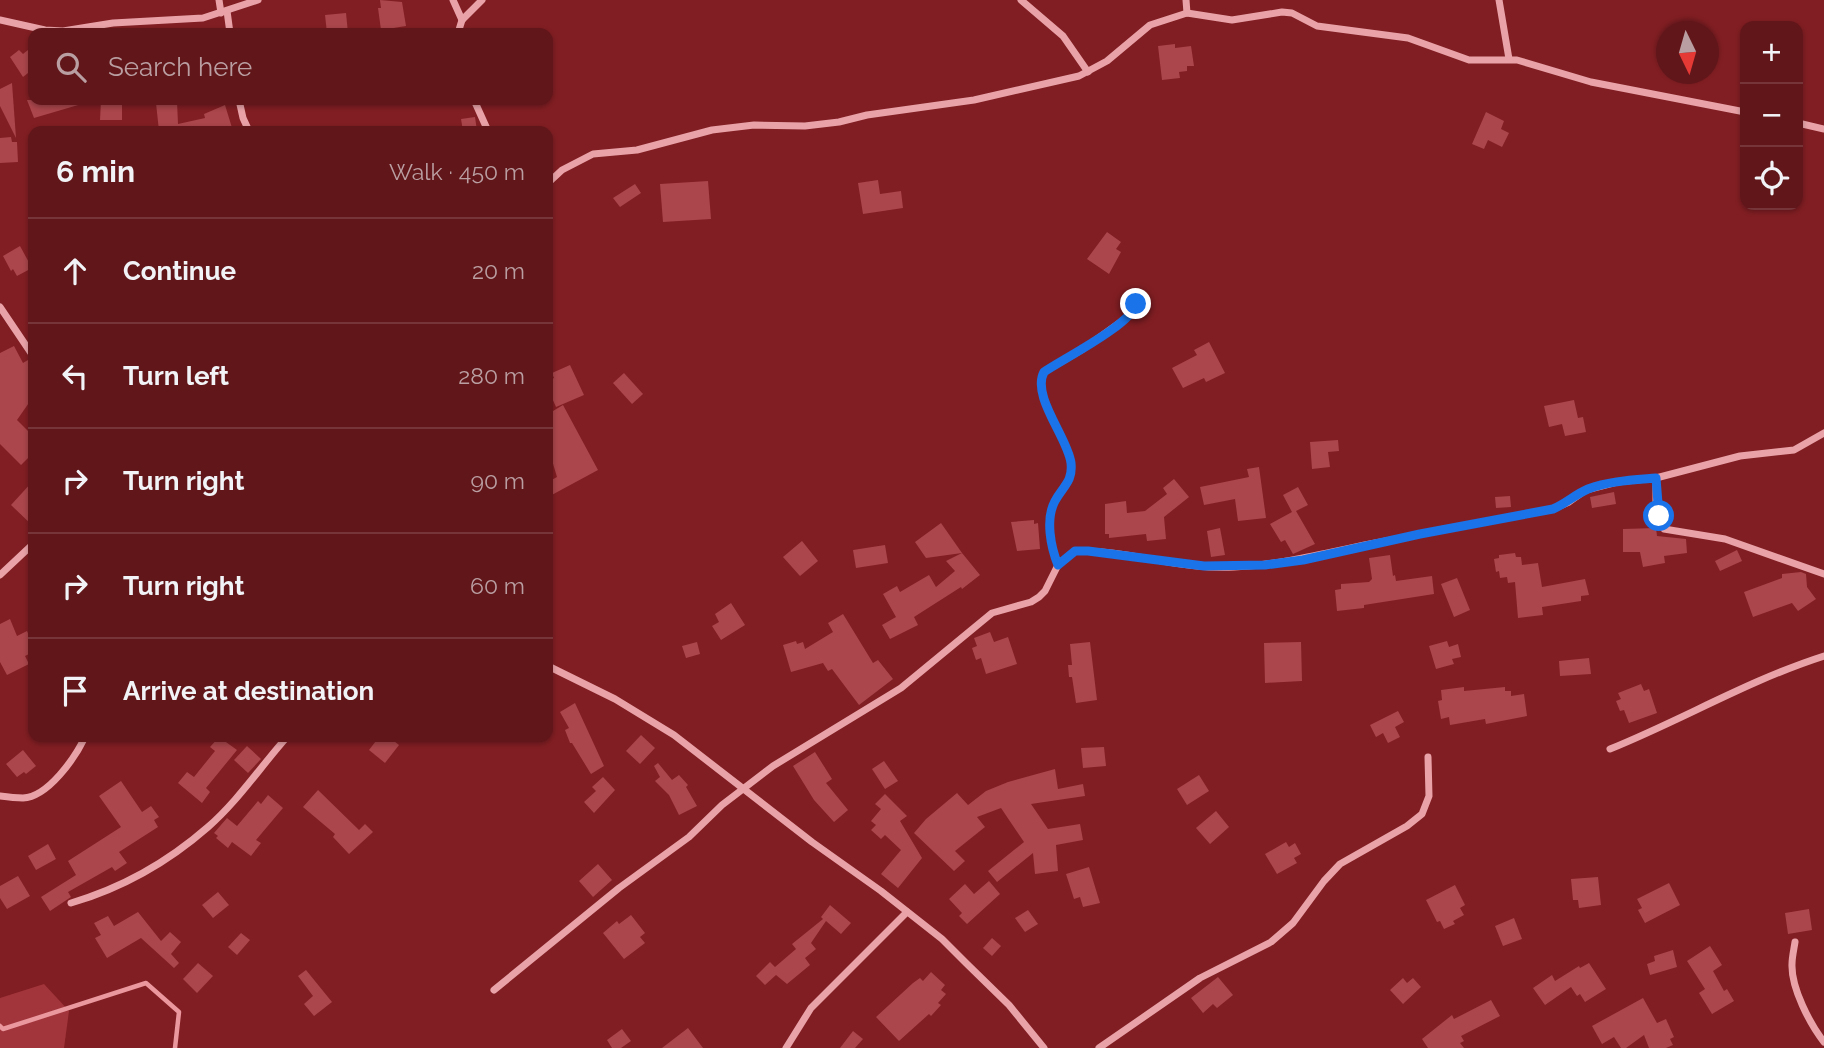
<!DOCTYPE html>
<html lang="en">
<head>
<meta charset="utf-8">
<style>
  :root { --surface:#61161a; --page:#6a2327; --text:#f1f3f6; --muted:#ba9fa2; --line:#753539 }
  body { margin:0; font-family:Raleway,sans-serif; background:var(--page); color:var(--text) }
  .controls { position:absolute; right:21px; top:21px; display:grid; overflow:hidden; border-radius:14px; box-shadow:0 2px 5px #0004 }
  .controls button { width:63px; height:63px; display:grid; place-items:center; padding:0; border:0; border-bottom:2px solid var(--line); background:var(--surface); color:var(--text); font:35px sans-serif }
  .compass { position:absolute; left:1656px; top:21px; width:63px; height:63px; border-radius:50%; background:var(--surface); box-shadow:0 2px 5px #0004; rotate:175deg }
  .stop { position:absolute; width:21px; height:21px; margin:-16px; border:5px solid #1a73e8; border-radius:50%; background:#fff }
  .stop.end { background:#1a73e8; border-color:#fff; box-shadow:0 2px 7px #0008 }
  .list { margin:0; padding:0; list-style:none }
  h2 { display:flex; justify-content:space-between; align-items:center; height:91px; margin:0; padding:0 28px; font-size:30px }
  h2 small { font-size:23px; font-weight:400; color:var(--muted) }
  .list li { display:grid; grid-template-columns:46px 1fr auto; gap:21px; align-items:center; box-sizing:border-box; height:105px; padding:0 28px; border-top:2px solid var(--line) }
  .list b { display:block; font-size:26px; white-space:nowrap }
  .list em { font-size:23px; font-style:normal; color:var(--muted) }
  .icon { flex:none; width:38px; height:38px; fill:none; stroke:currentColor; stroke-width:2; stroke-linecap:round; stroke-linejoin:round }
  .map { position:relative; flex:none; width:1824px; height:1048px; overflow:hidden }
  .search { position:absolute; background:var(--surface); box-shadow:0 2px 5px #0004; left:28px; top:28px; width:525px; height:77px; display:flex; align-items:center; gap:18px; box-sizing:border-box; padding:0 24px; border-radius:14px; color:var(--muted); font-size:26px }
  .panel { position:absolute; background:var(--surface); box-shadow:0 2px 5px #0004; left:28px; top:126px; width:525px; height:616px; border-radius:14px }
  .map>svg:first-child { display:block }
  .green { fill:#a1353b }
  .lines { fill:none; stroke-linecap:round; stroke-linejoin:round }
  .stream { stroke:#ea979d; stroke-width:4.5 }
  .building { fill:#aa464c }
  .street { stroke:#e9a3a8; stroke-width:7 }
  .route { stroke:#1a73e8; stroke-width:9 }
</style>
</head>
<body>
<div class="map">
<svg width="1824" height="1048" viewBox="0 0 1824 1048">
  <rect width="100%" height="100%" fill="#811e23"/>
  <!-- green -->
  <polygon class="green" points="44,984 69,1011 64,1048 0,1048 0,998"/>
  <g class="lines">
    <!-- stream -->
    <polyline class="stream" points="0,1026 3,1029 146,983 179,1012 175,1048"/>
  </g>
  <!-- building -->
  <g class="building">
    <polygon points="380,0 402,2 406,26 381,30 378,8 381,8"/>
    <polygon points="346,13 348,33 327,33 325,15"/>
    <polygon points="1175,44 1175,48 1191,46 1194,66 1187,66 1187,71 1179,72 1180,78 1162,80 1158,46"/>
    <polygon points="33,46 33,69 23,77 10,57 19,50 23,54"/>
    <polygon points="12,83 16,138 0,106 0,89"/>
    <polygon points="27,100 85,100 85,103 34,118"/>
    <polygon points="101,100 122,100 122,120 100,120"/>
    <polygon points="177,101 178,124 205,118 204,114 225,105 233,131 159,131 156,103"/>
    <polygon points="1486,112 1504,121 1501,129 1509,133 1502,147 1488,140 1484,149 1472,144"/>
    <polygon points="475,117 477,131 463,131 461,119"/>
    <polygon points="11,137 12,142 17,142 18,162 0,163 0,138"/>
    <polygon points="878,180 880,194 901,191 903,208 863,214 858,183"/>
    <polygon points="708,181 711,219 663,222 660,184"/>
    <polygon points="635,184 641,193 620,207 613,198"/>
    <polygon points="1107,232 1121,242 1116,249 1121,252 1109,274 1087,259"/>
    <polygon points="20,246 32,268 17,276 13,269 11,271 3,256"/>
    <polygon points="1209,342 1225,373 1206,382 1204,378 1183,388 1172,368 1197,355 1194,350"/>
    <polygon points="14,346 23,363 28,360 33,369 33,397 17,420 33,436 28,444 33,449 33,453 21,465 0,444 0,353"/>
    <polygon points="570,365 584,395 556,407 548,389 548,381 554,378 552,373"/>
    <polygon points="624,373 643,394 632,404 613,383"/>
    <polygon points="1574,400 1578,418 1583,417 1586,432 1565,436 1562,424 1549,427 1544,406"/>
    <polygon points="563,405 598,470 548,497 548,482 557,477 548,447 548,414"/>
    <polygon points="1338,440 1339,451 1328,452 1330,467 1312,469 1310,442"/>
    <polygon points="1259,467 1266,518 1238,521 1235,499 1204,505 1200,487 1249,477 1247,469"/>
    <polygon points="1174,479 1189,497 1164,517 1166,539 1147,541 1146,534 1109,538 1109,534 1105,534 1105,504 1126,501 1127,513 1145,511 1167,494 1163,488"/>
    <polygon points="33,481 33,526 11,505"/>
    <polygon points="1298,487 1308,505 1296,511 1315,544 1293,554 1285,540 1281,542 1270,524 1292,512 1283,495"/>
    <polygon points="1614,492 1616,504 1592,508 1590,497"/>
    <polygon points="1510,496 1511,507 1496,508 1495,497"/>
    <polygon points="1034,520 1034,524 1038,523 1040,549 1017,551 1011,522"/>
    <polygon points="941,523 962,553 926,558 915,542"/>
    <polygon points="1220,528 1225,555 1211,557 1207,531"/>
    <polygon points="1656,528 1657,536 1686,539 1687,553 1664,556 1665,563 1643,567 1640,552 1623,552 1623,529"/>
    <polygon points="802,541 818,561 800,576 783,557"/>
    <polygon points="885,545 888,563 856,568 853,550"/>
    <polygon points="1737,550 1742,561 1720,571 1715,561"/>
    <polygon points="962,553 980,575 962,589 961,587 914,617 918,625 890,639 882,625 896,617 883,594 897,586 900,592 929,575 936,587 955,571 946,561"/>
    <polygon points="1515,553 1516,557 1521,557 1522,565 1538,563 1542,587 1585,579 1589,595 1581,596 1581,601 1542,607 1543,615 1518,618 1515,582 1508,583 1507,577 1500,578 1499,571 1496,572 1494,559 1499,558 1499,555"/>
    <polygon points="1390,555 1393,576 1395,575 1396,581 1432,576 1434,594 1364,605 1364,608 1337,611 1335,590 1341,589 1341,584 1369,582 1372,579 1369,558"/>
    <polygon points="1801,572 1806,574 1807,587 1816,599 1798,611 1792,603 1753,617 1744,592 1782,578 1782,574"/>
    <polygon points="1457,578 1470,610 1454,617 1441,584"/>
    <polygon points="731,603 745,625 721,640 712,626 719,622 715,614"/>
    <polygon points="843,614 873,663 878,660 893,679 859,705 832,669 828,671 823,663 791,672 783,645 796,641 797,644 803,642 805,649 833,632 828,623"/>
    <polygon points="10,619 17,636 27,631 33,644 33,652 25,656 29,664 7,675 0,662 0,624"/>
    <polygon points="990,632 994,642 1008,637 1017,664 986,674 981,658 976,660 972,648 977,646 974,638"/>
    <polygon points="1447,641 1449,647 1458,644 1461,657 1452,659 1454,664 1436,669 1429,646"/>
    <polygon points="697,642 700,654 686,658 682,646"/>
    <polygon points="1090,642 1097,700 1076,703 1072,677 1069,677 1068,665 1072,665 1070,644"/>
    <polygon points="1301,642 1302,681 1265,683 1264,643"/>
    <polygon points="1589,658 1591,674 1560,676 1559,661"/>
    <polygon points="1641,684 1644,691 1649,689 1657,713 1629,723 1624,710 1620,711 1616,701 1621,699 1618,693"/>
    <polygon points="1464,687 1464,691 1505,687 1505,691 1511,691 1511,696 1524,694 1527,716 1486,724 1485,719 1450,725 1449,717 1441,719 1438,701 1442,700 1441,690"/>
    <polygon points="575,703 604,766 591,774 572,743 570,743 565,730 569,728 560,712"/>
    <polygon points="1398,711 1404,722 1395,727 1400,737 1388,743 1383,733 1376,737 1370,725"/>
    <polygon points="641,735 655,748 640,764 626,751"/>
    <polygon points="219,737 237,750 206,788 210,792 202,803 178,783 187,772 194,777 215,751 210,747"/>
    <polygon points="379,737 389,737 399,745 385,763 369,750"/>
    <polygon points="247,746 261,759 248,773 234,760"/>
    <polygon points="1104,747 1106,766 1083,768 1081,748"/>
    <polygon points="23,750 36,766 26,774 24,772 17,777 6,764"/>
    <polygon points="815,752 832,779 826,783 848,810 834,822 814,800 793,766"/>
    <polygon points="884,761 898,781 885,789 872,769"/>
    <polygon points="658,763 672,780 679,775 688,785 686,787 697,806 679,815 669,795 655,781 660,777 654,766"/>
    <polygon points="1055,769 1058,789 1083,784 1085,796 1031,804 1048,829 1080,824 1083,840 1056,845 1058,871 1035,874 1033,853 997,882 988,871 1024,842 1001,808 977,817 985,827 955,851 965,861 954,871 914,833 926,819 957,793 968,805 986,791 1008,782"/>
    <polygon points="1199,775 1209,791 1187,805 1177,789"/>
    <polygon points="603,777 615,790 594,813 584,802 596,791 592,787"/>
    <polygon points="121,781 142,812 151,806 159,817 154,820 158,827 119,852 127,863 115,871 112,867 68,892 71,897 50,911 41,897 76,875 68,861 121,827 99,796"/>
    <polygon points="318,790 359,830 365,824 373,832 349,854 333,837 335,834 303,807"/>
    <polygon points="885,794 907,816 900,821 922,858 898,888 881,874 901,850 885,835 881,839 871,830 876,825 871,821 881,809 875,804"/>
    <polygon points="268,795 283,808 256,840 261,843 251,856 232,842 228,848 216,838 218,836 214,833 227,818 237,826 258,801 261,804"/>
    <polygon points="1216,811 1229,827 1210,844 1196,828"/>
    <polygon points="1286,842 1289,847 1295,843 1301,854 1294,858 1297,863 1277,874 1265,854"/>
    <polygon points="48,844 56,859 36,870 28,856"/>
    <polygon points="598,864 612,880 593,897 579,881"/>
    <polygon points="1089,867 1100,903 1083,907 1080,897 1074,899 1066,874"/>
    <polygon points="18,876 30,896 7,909 0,898 0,886"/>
    <polygon points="1598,877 1601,905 1579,908 1578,900 1573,900 1571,879"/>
    <polygon points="989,881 1000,894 967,924 959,916 962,913 949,899 965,884 974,894"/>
    <polygon points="1669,883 1680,905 1645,923 1638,910 1642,908 1637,899"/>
    <polygon points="1455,885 1465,905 1460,908 1464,915 1453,921 1455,924 1444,929 1440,921 1437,922 1426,900"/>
    <polygon points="218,892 229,905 213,918 202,905"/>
    <polygon points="830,905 851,923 841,934 826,921 811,943 816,949 805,958 810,965 787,984 776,975 765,985 756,976 770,962 775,967 796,949 792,944 823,919 821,917"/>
    <polygon points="1809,909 1812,930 1788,934 1785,913"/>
    <polygon points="1028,910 1038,924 1025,932 1015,918"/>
    <polygon points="138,912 161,941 170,932 181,942 171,954 179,963 174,968 141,938 107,958 95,938 101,935 94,923 108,916 114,926"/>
    <polygon points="631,915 645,933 640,937 645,943 624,959 603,933 617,921 619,924"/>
    <polygon points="1514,918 1522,939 1503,946 1495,926"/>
    <polygon points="241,933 250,940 237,955 228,947"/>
    <polygon points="992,938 1001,946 992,956 983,948"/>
    <polygon points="1710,946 1722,965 1713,971 1724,991 1727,989 1734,1001 1712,1014 1699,993 1705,989 1687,961"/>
    <polygon points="1673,950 1677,967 1650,975 1647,964 1655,961 1654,956"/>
    <polygon points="198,963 213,976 197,993 183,979"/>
    <polygon points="1589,963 1606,989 1585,1002 1580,994 1577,996 1571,987 1545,1005 1533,988 1552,975 1555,981 1579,966 1580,968"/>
    <polygon points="306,970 332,1002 314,1016 304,1004 313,996 298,976"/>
    <polygon points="931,972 945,985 941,990 946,994 938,1003 941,1005 931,1016 929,1014 899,1041 876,1017 913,983 920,978 923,981"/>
    <polygon points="1218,977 1233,995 1217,1008 1213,1004 1203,1013 1191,998"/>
    <polygon points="1403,978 1407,983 1413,978 1421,987 1403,1004 1390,990"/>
    <polygon points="1643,998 1657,1023 1666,1019 1674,1037 1670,1039 1673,1045 1666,1048 1649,1048 1644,1035 1626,1048 1621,1048 1614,1037 1602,1044 1592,1026"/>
    <polygon points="1491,1000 1500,1016 1461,1036 1464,1041 1460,1043 1464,1048 1428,1048 1422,1039 1452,1015 1454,1019"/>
    <polygon points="688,1028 703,1048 662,1048"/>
    <polygon points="622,1029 631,1041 621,1048 612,1048 607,1040"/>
    <polygon points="853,1031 863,1039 855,1048 840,1048"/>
  </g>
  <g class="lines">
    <!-- street -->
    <g class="street">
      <polyline points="219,0 221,13"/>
      <polyline points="453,0 462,20"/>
      <polyline points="1021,0 1063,36 1088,72"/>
      <polyline points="1186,0 1187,13"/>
      <polyline points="1499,0 1509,59"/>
      <polyline points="227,11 230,33"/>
      <polyline points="0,20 45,30 63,31 113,23 203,18 258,0"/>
      <polyline points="458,33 462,20 482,0"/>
      <polyline points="239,100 243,118 249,131"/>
      <polyline points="474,100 488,131"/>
      <polyline points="1798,123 1824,129"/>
      <polyline points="548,183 562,170 593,154 637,150 712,130 754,125 805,126 839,122 867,115 974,100 1079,76 1107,61 1150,25 1187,13 1232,20 1282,12 1292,13 1317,26 1408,38 1469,60 1517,60 1591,82 1745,112"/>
      <polyline points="0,307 33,356"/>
      <polyline points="1656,478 1656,501 1661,526 1664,529 1725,539 1824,574"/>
      <path d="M 1058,565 C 1051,548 1045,519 1055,501 C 1063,487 1073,482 1071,463 C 1068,438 1031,396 1044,372 L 1083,349 L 1129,316 L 1135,309 L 1136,297"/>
      <polyline points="0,575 33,544"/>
      <polyline points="548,666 615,699 674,735 812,842 881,891 942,939 966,963 1009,1005 1044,1048"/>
      <path d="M 1610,749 C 1682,720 1749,680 1824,656"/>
      <path d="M 0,796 C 7,797 15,798 23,798 C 48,797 75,758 85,737"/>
      <path d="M 71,903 C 122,888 168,862 208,827 C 238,801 261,766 287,737"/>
      <path d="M 1795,942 C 1794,949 1792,957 1792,964 C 1791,988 1810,1024 1824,1042"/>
      <path d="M 494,990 L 619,888 L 689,837 L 722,805 L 773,766 L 901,688 L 992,613 L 1031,602 L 1039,597 L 1045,591 L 1058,565 L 1075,551 C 1129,550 1181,570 1234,567 C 1281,565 1324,553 1370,544 C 1431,532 1492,520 1553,509 L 1569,502 L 1586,490 L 1617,482 L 1656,478 L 1740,456 L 1794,450 L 1824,433"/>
      <polyline points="786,1048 811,1008 907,912"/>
      <polyline points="1099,1048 1200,978 1271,942 1293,923 1324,881 1340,864 1407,826 1422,814 1429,796 1428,757"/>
    </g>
  </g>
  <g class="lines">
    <!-- route -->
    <path class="route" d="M 1136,304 C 1132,324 1063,359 1044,372 C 1031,396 1068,438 1071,463 C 1073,482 1063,486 1055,501 C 1045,519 1051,548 1058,565 L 1075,551 L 1088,551 L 1204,566 L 1265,565 L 1303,560 L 1420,534 L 1553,509 C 1565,504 1576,494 1588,489 C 1609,481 1633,480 1656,478 L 1659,516"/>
  </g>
</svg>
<div class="controls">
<button>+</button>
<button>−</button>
<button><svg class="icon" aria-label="locate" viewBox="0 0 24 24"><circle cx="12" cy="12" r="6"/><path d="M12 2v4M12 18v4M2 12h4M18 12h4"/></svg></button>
</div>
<svg class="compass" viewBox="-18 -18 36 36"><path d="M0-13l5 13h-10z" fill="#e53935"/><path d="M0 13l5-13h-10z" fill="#ba9fa2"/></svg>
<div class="stop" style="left:1659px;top:516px"></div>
<div class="stop end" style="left:1136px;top:304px"></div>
<div class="search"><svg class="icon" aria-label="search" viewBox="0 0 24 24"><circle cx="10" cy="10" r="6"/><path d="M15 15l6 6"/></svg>Search here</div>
<section class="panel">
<h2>6 min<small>Walk · 450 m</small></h2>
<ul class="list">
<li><svg class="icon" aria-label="ahead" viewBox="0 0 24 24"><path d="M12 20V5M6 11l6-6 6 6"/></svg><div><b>Continue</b></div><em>20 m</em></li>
<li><svg class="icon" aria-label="left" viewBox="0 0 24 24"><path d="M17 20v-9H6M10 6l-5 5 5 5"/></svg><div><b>Turn left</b></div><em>280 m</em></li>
<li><svg class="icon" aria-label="right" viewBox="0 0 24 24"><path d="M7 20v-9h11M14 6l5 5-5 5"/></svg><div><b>Turn right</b></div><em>90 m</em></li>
<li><svg class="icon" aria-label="right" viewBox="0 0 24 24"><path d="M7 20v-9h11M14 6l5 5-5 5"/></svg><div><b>Turn right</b></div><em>60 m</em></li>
<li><svg class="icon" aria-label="arrive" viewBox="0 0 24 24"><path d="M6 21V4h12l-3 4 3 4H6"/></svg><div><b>Arrive at destination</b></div></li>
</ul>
</section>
</div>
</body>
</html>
